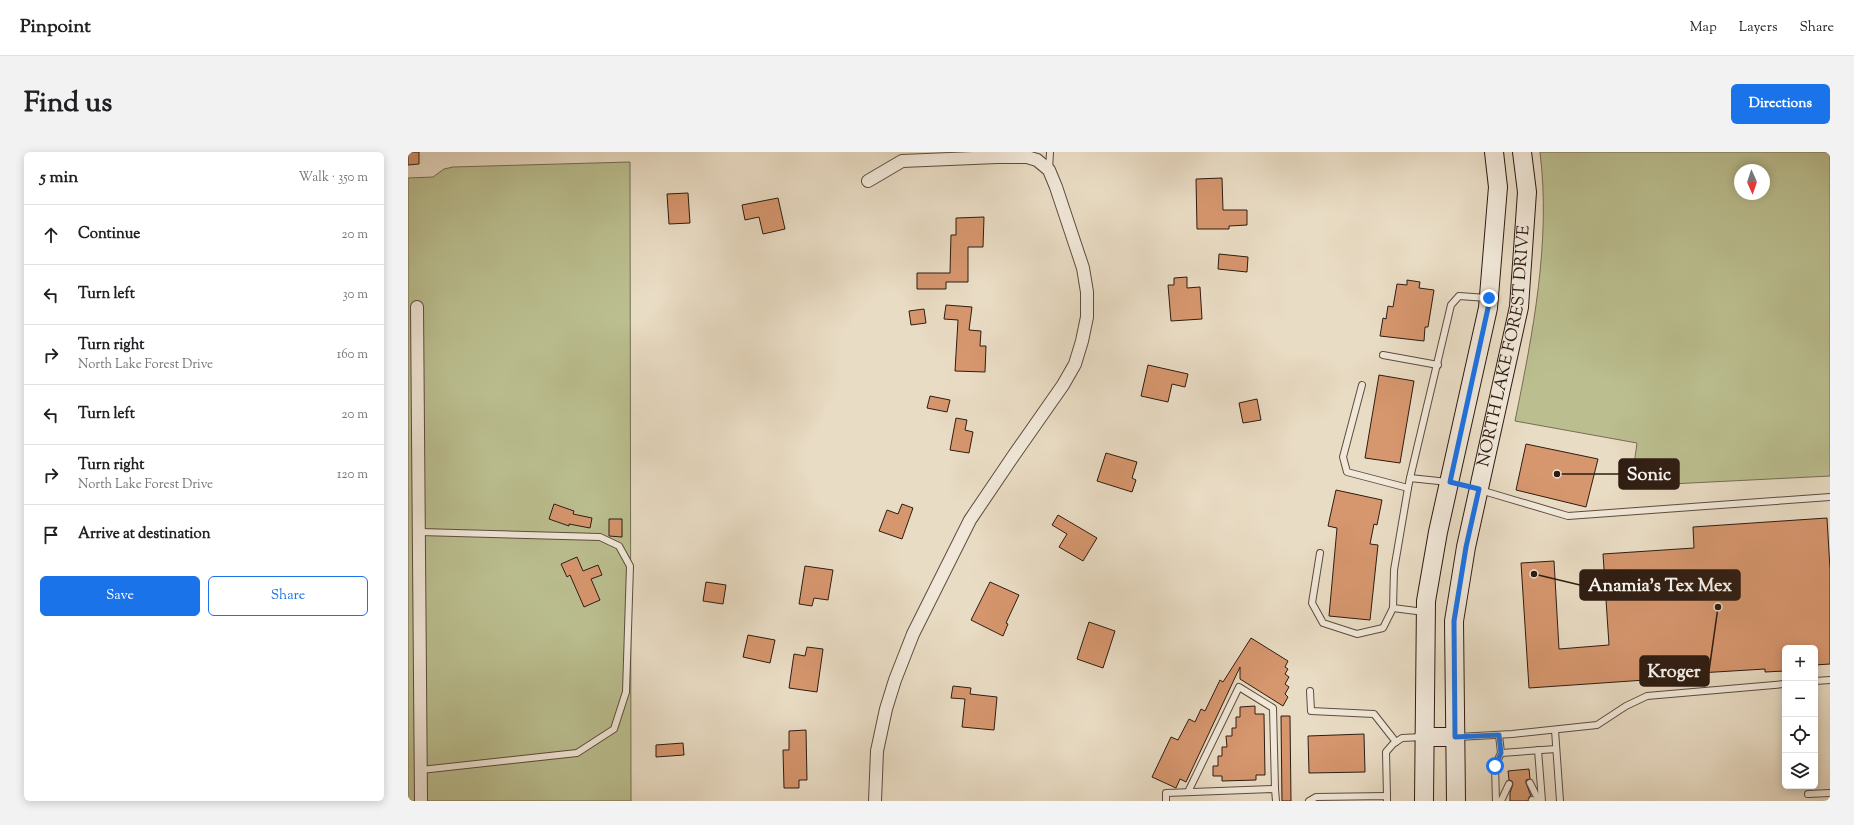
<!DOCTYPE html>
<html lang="en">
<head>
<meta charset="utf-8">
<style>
  :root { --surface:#fff; --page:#f2f2f2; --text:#202124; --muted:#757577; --line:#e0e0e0; --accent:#1a73e8 }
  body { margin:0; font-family:"Sorts Mill Goudy",serif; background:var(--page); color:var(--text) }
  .controls { position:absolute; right:12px; bottom:12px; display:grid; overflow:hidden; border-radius:6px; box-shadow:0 2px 10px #0003 }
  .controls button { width:36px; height:36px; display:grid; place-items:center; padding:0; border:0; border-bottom:1px solid var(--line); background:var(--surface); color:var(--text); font:20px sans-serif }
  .compass { position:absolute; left:1326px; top:12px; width:36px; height:36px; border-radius:50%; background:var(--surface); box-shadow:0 2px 10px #0003; rotate:177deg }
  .stop { position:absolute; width:12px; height:12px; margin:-9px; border:3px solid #1a73e8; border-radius:50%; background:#fff }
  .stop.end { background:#1a73e8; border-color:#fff; box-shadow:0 1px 4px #0008 }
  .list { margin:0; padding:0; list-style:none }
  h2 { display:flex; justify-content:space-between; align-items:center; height:52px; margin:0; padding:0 16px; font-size:17px }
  h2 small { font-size:13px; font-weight:400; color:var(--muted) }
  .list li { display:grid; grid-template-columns:26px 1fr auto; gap:12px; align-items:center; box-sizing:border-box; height:60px; padding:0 16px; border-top:1px solid var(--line) }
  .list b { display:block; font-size:15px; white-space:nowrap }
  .list p { margin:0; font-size:13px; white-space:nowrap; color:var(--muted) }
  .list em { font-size:13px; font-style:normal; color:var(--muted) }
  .actions { display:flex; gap:8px; padding:12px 16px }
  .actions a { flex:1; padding:9px 0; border:1px solid var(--accent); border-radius:6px; text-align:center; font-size:14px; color:var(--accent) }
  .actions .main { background:var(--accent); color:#fff }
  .icon { flex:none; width:22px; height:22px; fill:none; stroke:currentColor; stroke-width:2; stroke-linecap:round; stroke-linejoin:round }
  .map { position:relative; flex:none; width:1422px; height:649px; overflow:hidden; border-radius:6px }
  header { display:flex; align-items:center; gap:24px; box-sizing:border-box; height:56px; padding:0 20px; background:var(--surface); border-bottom:1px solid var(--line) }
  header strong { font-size:19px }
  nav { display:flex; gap:22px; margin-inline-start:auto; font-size:14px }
  .intro { display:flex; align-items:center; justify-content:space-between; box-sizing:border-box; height:96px; padding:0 24px }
  h1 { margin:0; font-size:28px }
  .button { padding:10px 18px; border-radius:6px; background:var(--accent); color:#fff; font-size:14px; font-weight:700 }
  main { display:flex; gap:24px; padding:0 24px }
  aside { flex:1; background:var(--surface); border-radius:6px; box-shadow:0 2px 10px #0003 }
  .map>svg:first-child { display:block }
  .green { fill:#bbbf90; stroke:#746e51; fill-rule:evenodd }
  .building { fill:#d6966e; stroke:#2e1c12 }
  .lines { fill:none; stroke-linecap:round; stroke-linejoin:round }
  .service-casing { stroke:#5d4c3e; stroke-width:8 }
  .minor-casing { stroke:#5d4c3e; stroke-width:14 }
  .secondary-casing { stroke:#2e1c12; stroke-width:20 }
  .service { stroke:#f1e8d9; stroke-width:6 }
  .minor { stroke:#f1e8d9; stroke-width:12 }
  .secondary { stroke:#f1e8d9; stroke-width:18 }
  .route { stroke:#1a73e8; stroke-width:5 }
  .labels { text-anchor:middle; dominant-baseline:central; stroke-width:4; stroke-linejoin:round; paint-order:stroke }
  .street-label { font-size:17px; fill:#2e1c12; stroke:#f1e8d9 }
  .leader { fill:none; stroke:#2e1c12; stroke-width:1.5 }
  .callout-dot { fill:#2e1c12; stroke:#f1e8d9; stroke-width:1.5 }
  .callout { fill:#2e1c12; stroke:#2e1c12; stroke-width:1.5 }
  .callout-label { font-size:18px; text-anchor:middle; font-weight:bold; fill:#fff }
</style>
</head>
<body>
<header>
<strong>Pinpoint</strong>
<nav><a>Map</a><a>Layers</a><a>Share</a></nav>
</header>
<div class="intro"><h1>Find us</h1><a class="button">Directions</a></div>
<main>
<aside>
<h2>5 min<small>Walk · 350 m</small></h2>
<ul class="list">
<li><svg class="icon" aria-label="ahead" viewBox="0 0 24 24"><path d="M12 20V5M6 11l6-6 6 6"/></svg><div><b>Continue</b></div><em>20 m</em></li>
<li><svg class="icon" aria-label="left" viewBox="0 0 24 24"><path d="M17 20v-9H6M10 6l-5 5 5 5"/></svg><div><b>Turn left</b></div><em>30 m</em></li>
<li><svg class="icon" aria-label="right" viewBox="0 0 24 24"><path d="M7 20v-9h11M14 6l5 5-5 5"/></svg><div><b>Turn right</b><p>North Lake Forest Drive</p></div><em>160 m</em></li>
<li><svg class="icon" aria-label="left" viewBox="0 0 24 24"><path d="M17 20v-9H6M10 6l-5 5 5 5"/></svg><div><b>Turn left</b></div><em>20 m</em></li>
<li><svg class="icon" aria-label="right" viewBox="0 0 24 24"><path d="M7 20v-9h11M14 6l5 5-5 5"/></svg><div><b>Turn right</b><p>North Lake Forest Drive</p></div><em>120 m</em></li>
<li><svg class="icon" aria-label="arrive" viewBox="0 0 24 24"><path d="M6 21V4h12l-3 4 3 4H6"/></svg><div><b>Arrive at destination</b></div></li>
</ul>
<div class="actions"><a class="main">Save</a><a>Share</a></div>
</aside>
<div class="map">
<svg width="1422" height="649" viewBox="0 0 1422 649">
  <rect width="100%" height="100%" fill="#e9dcc4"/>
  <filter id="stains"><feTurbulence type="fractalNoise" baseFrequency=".005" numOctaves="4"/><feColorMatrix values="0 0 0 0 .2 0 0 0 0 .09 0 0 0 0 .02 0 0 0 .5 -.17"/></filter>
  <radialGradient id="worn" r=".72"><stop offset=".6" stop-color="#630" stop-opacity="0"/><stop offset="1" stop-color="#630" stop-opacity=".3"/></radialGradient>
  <!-- green -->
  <g class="green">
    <path d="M 1132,0 L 1422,0 L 1422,324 L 1223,334 L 1229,291 L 1107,269 C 1125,180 1143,90 1132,0 ZM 1332,18 L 1356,18 L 1356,42 L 1332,42 Z"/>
    <polygon points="222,10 223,649 0,649 0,26 25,25 36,17 45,15"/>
  </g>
  <!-- building -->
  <g class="building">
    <polygon points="0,0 11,0 11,12 0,13"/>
    <polygon points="814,26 815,58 839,58 839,73 821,74 821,77 789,77 788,27"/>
    <polygon points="280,41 282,71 261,72 259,42"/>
    <polygon points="370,46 377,77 355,82 351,65 337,68 334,53"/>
    <polygon points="576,65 575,95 560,95 560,130 538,130 538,137 509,137 509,121 542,121 543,83 548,83 548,66"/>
    <polygon points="811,102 840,105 839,120 810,117"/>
    <polygon points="779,125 779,136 792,135 794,167 763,169 760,133 766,133 766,126"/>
    <polygon points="999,128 1012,130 1011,136 1026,138 1020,175 1017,175 1016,189 972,184 975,166 978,167 980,154 985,155 989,132 999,133"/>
    <polygon points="538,153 564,155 561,178 573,179 572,194 578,194 577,220 547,219 550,168 536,167"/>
    <polygon points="516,157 518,171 503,173 501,159"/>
    <polygon points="740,213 780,222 777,235 764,232 760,250 733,244"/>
    <polygon points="971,223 1006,229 992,311 957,306"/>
    <polygon points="522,244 542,248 539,260 519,256"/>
    <polygon points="849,247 853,268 835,271 831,251"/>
    <polygon points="548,266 559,268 557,278 565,280 561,301 542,298"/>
    <polygon points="1118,292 1190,307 1178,355 1108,338"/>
    <polygon points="698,301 729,310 724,326 728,328 724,340 689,329"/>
    <polygon points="928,338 974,348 969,373 966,372 962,392 970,393 962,468 921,464 929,376 920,374"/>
    <polygon points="146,352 166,359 165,362 184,366 182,376 161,372 161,374 141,367"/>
    <polygon points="494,352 505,356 494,387 471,379 479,358 490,362"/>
    <polygon points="650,363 689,386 675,409 651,395 659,382 644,373"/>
    <polygon points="1419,366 1422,417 1422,512 1407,513 1407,496 1377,496 1377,519 1357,520 1357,517 1291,521 1292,528 1253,531 1252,527 1121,536 1113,411 1146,409 1151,497 1201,493 1195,402 1286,396 1285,375"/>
    <polygon points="201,367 214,367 214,385 201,384"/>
    <polygon points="169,405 175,419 190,413 194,423 183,427 192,448 176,455 162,423 159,425 153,412"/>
    <polygon points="397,414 425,418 420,448 406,446 404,454 391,452"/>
    <polygon points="298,430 318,433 315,452 295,449"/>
    <polygon points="582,430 611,443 598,471 600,472 595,484 563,468"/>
    <polygon points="681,470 707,479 695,516 669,507"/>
    <polygon points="340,483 367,488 362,511 335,505"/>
    <polygon points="843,486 880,509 877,515 880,517 877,522 881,525 877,532 881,535 877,542 880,545 875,554 832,527 832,515 778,630 772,627 768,636 744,625 763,585 770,588 781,567 787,570 793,557 797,559 812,528 815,530"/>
    <polygon points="399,495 415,497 409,540 381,536 386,502 397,504"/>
    <polygon points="545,534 563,536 562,542 589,545 586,578 554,575 557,547 543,546"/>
    <polygon points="847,554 847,562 856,562 857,623 848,623 848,628 814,629 814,624 805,624 805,614 810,614 810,604 814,604 814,595 819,595 818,584 824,584 824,576 828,576 828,565 832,565 832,555"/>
    <polygon points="873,564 882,564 883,649 874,649"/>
    <polygon points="398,578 399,628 391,628 391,636 376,636 375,598 381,598 381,579"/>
    <polygon points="956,582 957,620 901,621 900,584"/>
    <polygon points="275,591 276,603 248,605 248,593"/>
    <polygon points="1121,617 1122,627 1118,628 1118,631 1123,644 1121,645 1120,649 1102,649 1102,641 1105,632 1104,629 1101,628 1100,619"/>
  </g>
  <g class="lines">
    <!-- service casing -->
    <g class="service-casing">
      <g id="service">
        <polyline points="641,18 642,0"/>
        <polyline points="975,203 1030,213"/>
        <polyline points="954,233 935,305 939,320 1000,336"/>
        <polyline points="1002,326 1043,153 1051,144 1079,146"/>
        <polyline points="1072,338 1160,364 1422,345"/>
        <polyline points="12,380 192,385 211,394 222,414 218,540 206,577 169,601 13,618"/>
        <polyline points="912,401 904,451 915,471 949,482 975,476 985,456"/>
        <polyline points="1016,460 985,456 986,418 1000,336 1002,326 1040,330"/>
        <polyline points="1407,529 1422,528"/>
        <polyline points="902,539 903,559 966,562 988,590"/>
        <polyline points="1147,578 1152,649"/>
        <polyline points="1050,585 1104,582 1189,573 1218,554 1239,544 1377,532"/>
        <polyline points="1130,598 1134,649"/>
        <polyline points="1093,601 1148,597"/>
        <polyline points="1122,631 1131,649"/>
        <polyline points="780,640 831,535 865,556 867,637"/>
        <polyline points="1400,642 1422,641"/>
        <polyline points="979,644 978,600 985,592 994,586 1015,585"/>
        <polyline points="1124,648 1125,649"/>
        <polyline points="758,649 758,641 867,637 868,649"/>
        <polyline points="901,649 908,645 979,644 979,649"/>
        <polyline points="1088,649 1087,614 1093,601 1091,583"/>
        <polyline points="1093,649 1101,632"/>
      </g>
    </g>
    <!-- minor casing -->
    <g class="minor-casing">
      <g id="minor">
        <polyline points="460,29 494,9 589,5 619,5 629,8 641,18 648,35 675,116 679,140 679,165 674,189 667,212 655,233 606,303 562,368 505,482 487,528 478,557 469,599 467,649"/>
        <polyline points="9,155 13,649"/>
      </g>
    </g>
    <!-- secondary casing -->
    <g class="secondary-casing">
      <g id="secondary">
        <polyline points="1016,585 1047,585"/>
        <polyline points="1016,649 1018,449 1030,380 1080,156 1090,35 1086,0"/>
        <path id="s1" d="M 1048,649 L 1046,469 L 1058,395 L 1111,155 L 1119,40 L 1114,0"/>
      </g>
    </g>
    <!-- service -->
    <use href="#service" class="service"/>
    <!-- minor -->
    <use href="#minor" class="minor"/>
    <!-- secondary -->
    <use href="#secondary" class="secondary"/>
  </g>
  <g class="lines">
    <!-- route -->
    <polyline class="route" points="1081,146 1080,156 1042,330 1071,337 1058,395 1046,469 1047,585 1091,583 1093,601 1087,614"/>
  </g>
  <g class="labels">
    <!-- street labels -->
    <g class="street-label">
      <text stroke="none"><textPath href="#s1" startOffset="460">NORTH LAKE FOREST DRIVE</textPath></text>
    </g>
  </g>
  <!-- callouts -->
  <path class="leader" d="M1149 322L1211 322M1126 422L1172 433M1310 455L1301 519"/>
  <g class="callout-dot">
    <circle cx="1149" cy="322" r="4"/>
    <circle cx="1126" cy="422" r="4"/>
    <circle cx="1310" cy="455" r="4"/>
  </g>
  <g class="callout">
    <rect x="1211" y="307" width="60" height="30" rx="4"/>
    <rect x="1172" y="418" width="160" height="30" rx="4"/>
    <rect x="1232" y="504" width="69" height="30" rx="4"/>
  </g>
  <g class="callout-label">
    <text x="1241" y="328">Sonic</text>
    <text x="1252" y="439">Anamia's Tex Mex</text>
    <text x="1266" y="525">Kroger</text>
  </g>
  <rect width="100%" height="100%" filter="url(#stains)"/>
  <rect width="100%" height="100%" fill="url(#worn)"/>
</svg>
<div class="controls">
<button>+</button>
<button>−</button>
<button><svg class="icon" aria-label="locate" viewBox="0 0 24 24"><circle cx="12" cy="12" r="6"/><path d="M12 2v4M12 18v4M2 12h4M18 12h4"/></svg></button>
<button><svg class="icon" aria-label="layers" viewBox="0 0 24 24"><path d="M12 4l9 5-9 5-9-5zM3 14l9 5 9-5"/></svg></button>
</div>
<svg class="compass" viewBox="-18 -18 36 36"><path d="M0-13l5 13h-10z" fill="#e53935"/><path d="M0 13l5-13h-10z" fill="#757577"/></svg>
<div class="stop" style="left:1087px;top:614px"></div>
<div class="stop end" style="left:1081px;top:146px"></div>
</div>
</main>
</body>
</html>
